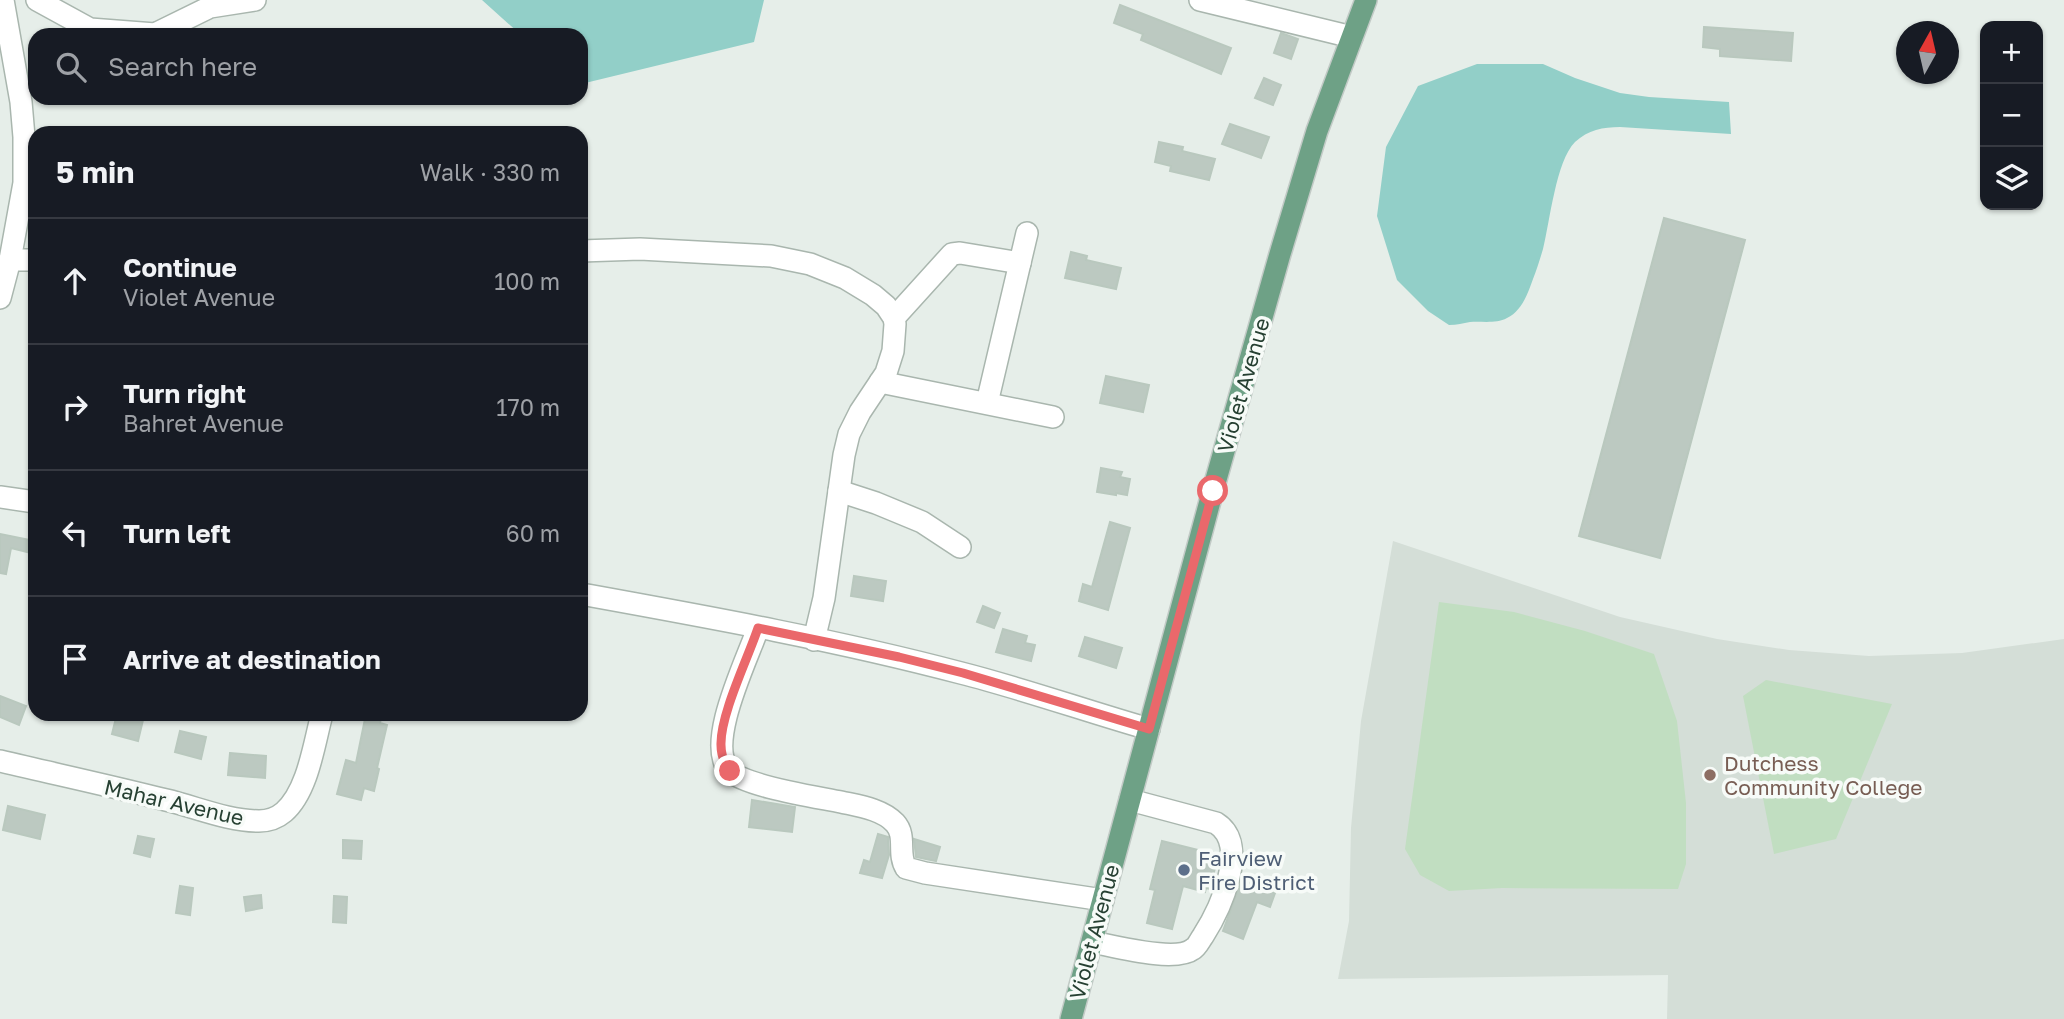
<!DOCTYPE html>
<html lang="en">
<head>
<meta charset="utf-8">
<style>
  :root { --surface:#171b24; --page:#242831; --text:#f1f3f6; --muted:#9ea1a6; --line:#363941 }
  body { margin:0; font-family:"Golos Text",sans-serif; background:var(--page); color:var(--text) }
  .controls { position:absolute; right:21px; top:21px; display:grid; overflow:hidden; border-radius:14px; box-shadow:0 2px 5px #0004 }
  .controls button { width:63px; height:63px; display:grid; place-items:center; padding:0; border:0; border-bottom:2px solid var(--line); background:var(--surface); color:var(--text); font:35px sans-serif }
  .compass { position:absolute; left:1896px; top:21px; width:63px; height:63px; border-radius:50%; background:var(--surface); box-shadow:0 2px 5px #0004; rotate:8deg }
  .stop { position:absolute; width:21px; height:21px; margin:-16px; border:5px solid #ea686b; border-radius:50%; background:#fff }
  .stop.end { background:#ea686b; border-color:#fff; box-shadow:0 2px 7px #0008 }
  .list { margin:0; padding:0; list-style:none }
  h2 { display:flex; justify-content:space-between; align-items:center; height:91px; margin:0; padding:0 28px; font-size:30px }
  h2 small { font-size:23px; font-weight:400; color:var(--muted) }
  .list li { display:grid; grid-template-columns:46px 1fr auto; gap:21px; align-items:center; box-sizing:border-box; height:126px; padding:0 28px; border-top:2px solid var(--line) }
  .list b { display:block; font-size:26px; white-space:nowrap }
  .list p { margin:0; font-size:23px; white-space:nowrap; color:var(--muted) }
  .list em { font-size:23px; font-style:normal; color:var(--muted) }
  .icon { flex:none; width:38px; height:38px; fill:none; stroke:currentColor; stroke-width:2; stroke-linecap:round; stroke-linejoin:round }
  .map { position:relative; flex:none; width:2064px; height:1019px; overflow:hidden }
  .search { position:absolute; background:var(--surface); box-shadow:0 2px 5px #0004; left:28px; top:28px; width:560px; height:77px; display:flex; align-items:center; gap:18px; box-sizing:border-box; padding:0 24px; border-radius:21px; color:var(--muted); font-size:26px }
  .panel { position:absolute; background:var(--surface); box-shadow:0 2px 5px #0004; left:28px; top:126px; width:560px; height:595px; border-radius:21px }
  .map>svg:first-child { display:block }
  .built { fill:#d4ded7 }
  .green { fill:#c1dec1 }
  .water { fill:#92cfc8 }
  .building { fill:#bcc9c1; stroke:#b9c8be; stroke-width:2 }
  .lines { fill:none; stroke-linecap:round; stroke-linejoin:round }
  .minor-casing { stroke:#a9b6ae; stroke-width:24 }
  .major-casing { stroke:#c2cac6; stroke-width:24 }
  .minor { stroke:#fff; stroke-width:21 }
  .major { stroke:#6ea186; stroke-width:21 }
  .route { stroke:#ea686b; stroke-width:9 }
  .education-dot { fill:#8d6e63; stroke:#f7fbf8; stroke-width:2.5 }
  .service-dot { fill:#5c6f8a; stroke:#f7fbf8; stroke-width:2.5 }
  .labels { text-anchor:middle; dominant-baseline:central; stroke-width:7; stroke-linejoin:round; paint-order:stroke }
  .street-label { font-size:21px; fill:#264032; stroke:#f7fbf8 }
  .education-label { font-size:21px; fill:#785e54; stroke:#f7fbf8; text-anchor:start }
  .service-label { font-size:21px; fill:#4e5e75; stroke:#f7fbf8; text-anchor:start }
</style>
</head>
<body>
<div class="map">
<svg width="2064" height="1019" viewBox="0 0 2064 1019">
  <rect width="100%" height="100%" fill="#e6eee9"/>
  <!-- built -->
  <polygon class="built" points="1393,541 1620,617 1717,639 1789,650 1869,656 1962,653 2064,639 2064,1019 1667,1019 1668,975 1338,979 1349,921 1351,828 1361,721"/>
  <!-- green -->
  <g class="green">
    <polygon points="1439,602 1514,612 1585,631 1654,654 1677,721 1686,803 1686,864 1678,889 1502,888 1449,891 1420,875 1405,849"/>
    <polygon points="1766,680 1892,704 1836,839 1774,854 1743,696"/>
  </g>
  <!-- water -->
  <g class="water">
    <polygon points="482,0 764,0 754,42 581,84 581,35 521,35"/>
    <path d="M 1477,64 L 1543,64 L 1575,78 L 1620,93 L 1649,97 L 1729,102 L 1731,134 L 1620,127 C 1603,127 1588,130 1575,142 C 1556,161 1550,221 1543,249 C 1540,259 1537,269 1533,279 C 1528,293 1522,311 1507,318 C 1496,324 1482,321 1470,322 C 1463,323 1457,325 1449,325 L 1428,311 L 1397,280 L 1377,216 L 1386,147 L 1418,86 Z"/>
  </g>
  <!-- building -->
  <g class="building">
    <polygon points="1120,5 1231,48 1221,74 1141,40 1143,34 1114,23"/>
    <polygon points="1704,27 1793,33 1791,61 1720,56 1720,49 1703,47"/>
    <polygon points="1281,33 1298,39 1291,59 1274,53"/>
    <polygon points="1264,78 1281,85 1273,105 1255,98"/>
    <polygon points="1230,124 1269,137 1261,158 1222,144"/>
    <polygon points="1159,142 1183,147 1182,151 1215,159 1209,180 1170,171 1171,166 1155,162"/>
    <polygon points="1664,218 1745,240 1660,558 1579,536"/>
    <polygon points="1071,252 1087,256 1086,260 1121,268 1116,289 1065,278"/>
    <polygon points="1106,376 1149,385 1143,412 1100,403"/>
    <polygon points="1101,468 1122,472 1120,477 1130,479 1127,495 1116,493 1116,495 1097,492"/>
    <polygon points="1110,522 1130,528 1108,610 1079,601 1083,584 1092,587"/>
    <polygon points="0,534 35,541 35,554 11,548 6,574 0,573"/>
    <polygon points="854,576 886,581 883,601 851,596"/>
    <polygon points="983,606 1000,613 994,628 977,622"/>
    <polygon points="1003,629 1027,636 1025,643 1035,645 1031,661 996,652"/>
    <polygon points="1085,637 1122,648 1116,668 1079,656"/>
    <polygon points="0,696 26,706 19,725 0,717"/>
    <polygon points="117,714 143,720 138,741 112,734"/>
    <polygon points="366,714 382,714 380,723 387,725 377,768 379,769 374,791 364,788 361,800 337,794 346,760 356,763"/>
    <polygon points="180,731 206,737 201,759 175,752"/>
    <polygon points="230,753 266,756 265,778 228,775"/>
    <polygon points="752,800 795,807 792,832 749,827"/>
    <polygon points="8,806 45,815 40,839 3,830"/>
    <polygon points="878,834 888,837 888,841 889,855 882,878 860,873 864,860 870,862"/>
    <polygon points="138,836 154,839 150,857 134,853"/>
    <polygon points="914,839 940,847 936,861 916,857"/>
    <polygon points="343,840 362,841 361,859 343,858"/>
    <polygon points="1162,841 1218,855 1210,889 1206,888 1205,892 1183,886 1172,929 1147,923 1155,890 1150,889"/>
    <polygon points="1242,879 1275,893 1270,907 1257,902 1243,939 1223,931"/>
    <polygon points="180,886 193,888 190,915 176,913"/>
    <polygon points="261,895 262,908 246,911 244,897"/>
    <polygon points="334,896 347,897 346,923 333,922"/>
  </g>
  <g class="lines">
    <!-- minor casing -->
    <g class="minor-casing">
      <g id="minor">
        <polyline points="37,0 90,29 155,34 210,7 255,0"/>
        <polyline points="1200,0 1352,37"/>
        <polyline points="581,251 640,249 771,256 810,264 845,278 873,295 886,306 894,318 895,324 893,351 886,373 860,412 849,434 844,455 824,598 814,640"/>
        <polyline points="10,260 35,260"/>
        <polyline points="0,298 10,260 24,183 24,137 21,102 3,0"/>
        <polyline points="894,318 952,254 960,253 1020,263"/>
        <polyline points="880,382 1053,417"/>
        <polyline points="987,403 1027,233"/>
        <polyline points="839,491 876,503 922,522 960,547"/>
        <polyline points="0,497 35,502"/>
        <path d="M 581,594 C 708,617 836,640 961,673 C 1024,689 1086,711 1149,729"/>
        <path d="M 758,628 C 748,658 705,743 729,770 C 743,786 817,797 841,802 C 859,806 882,809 895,823 C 907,836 897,854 906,868 L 925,873 L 1103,900"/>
        <path d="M 0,761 C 55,774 111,786 166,800 C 196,807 228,821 259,821 C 268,821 277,818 284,812 C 308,791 314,744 322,714"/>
        <path d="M 1092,942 C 1114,946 1175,963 1193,949 C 1197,947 1200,940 1203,936 C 1219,911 1251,845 1216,823 L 1130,800"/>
      </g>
    </g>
    <!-- major casing -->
    <g class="major-casing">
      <polyline id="major" points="1071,1019 1213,490 1280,254 1317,131 1366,0"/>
    </g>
    <!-- minor -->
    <use href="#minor" class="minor"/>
    <!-- major -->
    <use href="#major" class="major"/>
  </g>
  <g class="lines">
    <!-- route -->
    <path class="route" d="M 730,771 C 724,763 721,755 721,745 C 720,715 748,658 758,628 L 899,657 L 963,673 L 1149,729 L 1213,491"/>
  </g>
  <!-- markers -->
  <circle class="education-dot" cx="1710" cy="775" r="7"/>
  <circle class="service-dot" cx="1184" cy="870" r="7"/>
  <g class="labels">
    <!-- street labels -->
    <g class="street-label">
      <text transform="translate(1243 385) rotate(-74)">Violet Avenue</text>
      <text transform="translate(174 802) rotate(13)">Mahar Avenue</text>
      <text transform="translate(1094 932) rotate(-75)">Violet Avenue</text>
    </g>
    <!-- education labels -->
    <g class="education-label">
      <text x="1724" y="763">Dutchess<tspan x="1724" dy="24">Community College</tspan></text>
    </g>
    <!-- service labels -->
    <g class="service-label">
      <text x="1198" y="858">Fairview<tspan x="1198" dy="24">Fire District</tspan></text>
    </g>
  </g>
</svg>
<div class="controls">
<button>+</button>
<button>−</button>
<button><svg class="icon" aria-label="layers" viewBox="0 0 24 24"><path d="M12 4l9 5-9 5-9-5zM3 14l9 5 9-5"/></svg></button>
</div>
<svg class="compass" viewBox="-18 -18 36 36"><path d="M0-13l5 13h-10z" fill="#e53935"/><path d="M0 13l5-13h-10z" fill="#9ea1a6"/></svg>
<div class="stop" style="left:1213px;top:491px"></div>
<div class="stop end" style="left:730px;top:771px"></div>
<div class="search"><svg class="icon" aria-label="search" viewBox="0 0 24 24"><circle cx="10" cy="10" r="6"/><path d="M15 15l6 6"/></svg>Search here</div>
<section class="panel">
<h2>5 min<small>Walk · 330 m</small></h2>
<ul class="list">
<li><svg class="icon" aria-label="ahead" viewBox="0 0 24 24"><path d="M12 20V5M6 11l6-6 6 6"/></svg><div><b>Continue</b><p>Violet Avenue</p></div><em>100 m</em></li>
<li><svg class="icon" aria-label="right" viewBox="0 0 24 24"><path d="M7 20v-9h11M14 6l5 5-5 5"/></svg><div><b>Turn right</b><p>Bahret Avenue</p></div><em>170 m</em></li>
<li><svg class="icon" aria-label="left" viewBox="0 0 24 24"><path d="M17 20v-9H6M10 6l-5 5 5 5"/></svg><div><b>Turn left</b></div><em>60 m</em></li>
<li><svg class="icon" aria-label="arrive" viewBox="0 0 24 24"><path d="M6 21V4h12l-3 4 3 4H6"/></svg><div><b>Arrive at destination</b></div></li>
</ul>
</section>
</div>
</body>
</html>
